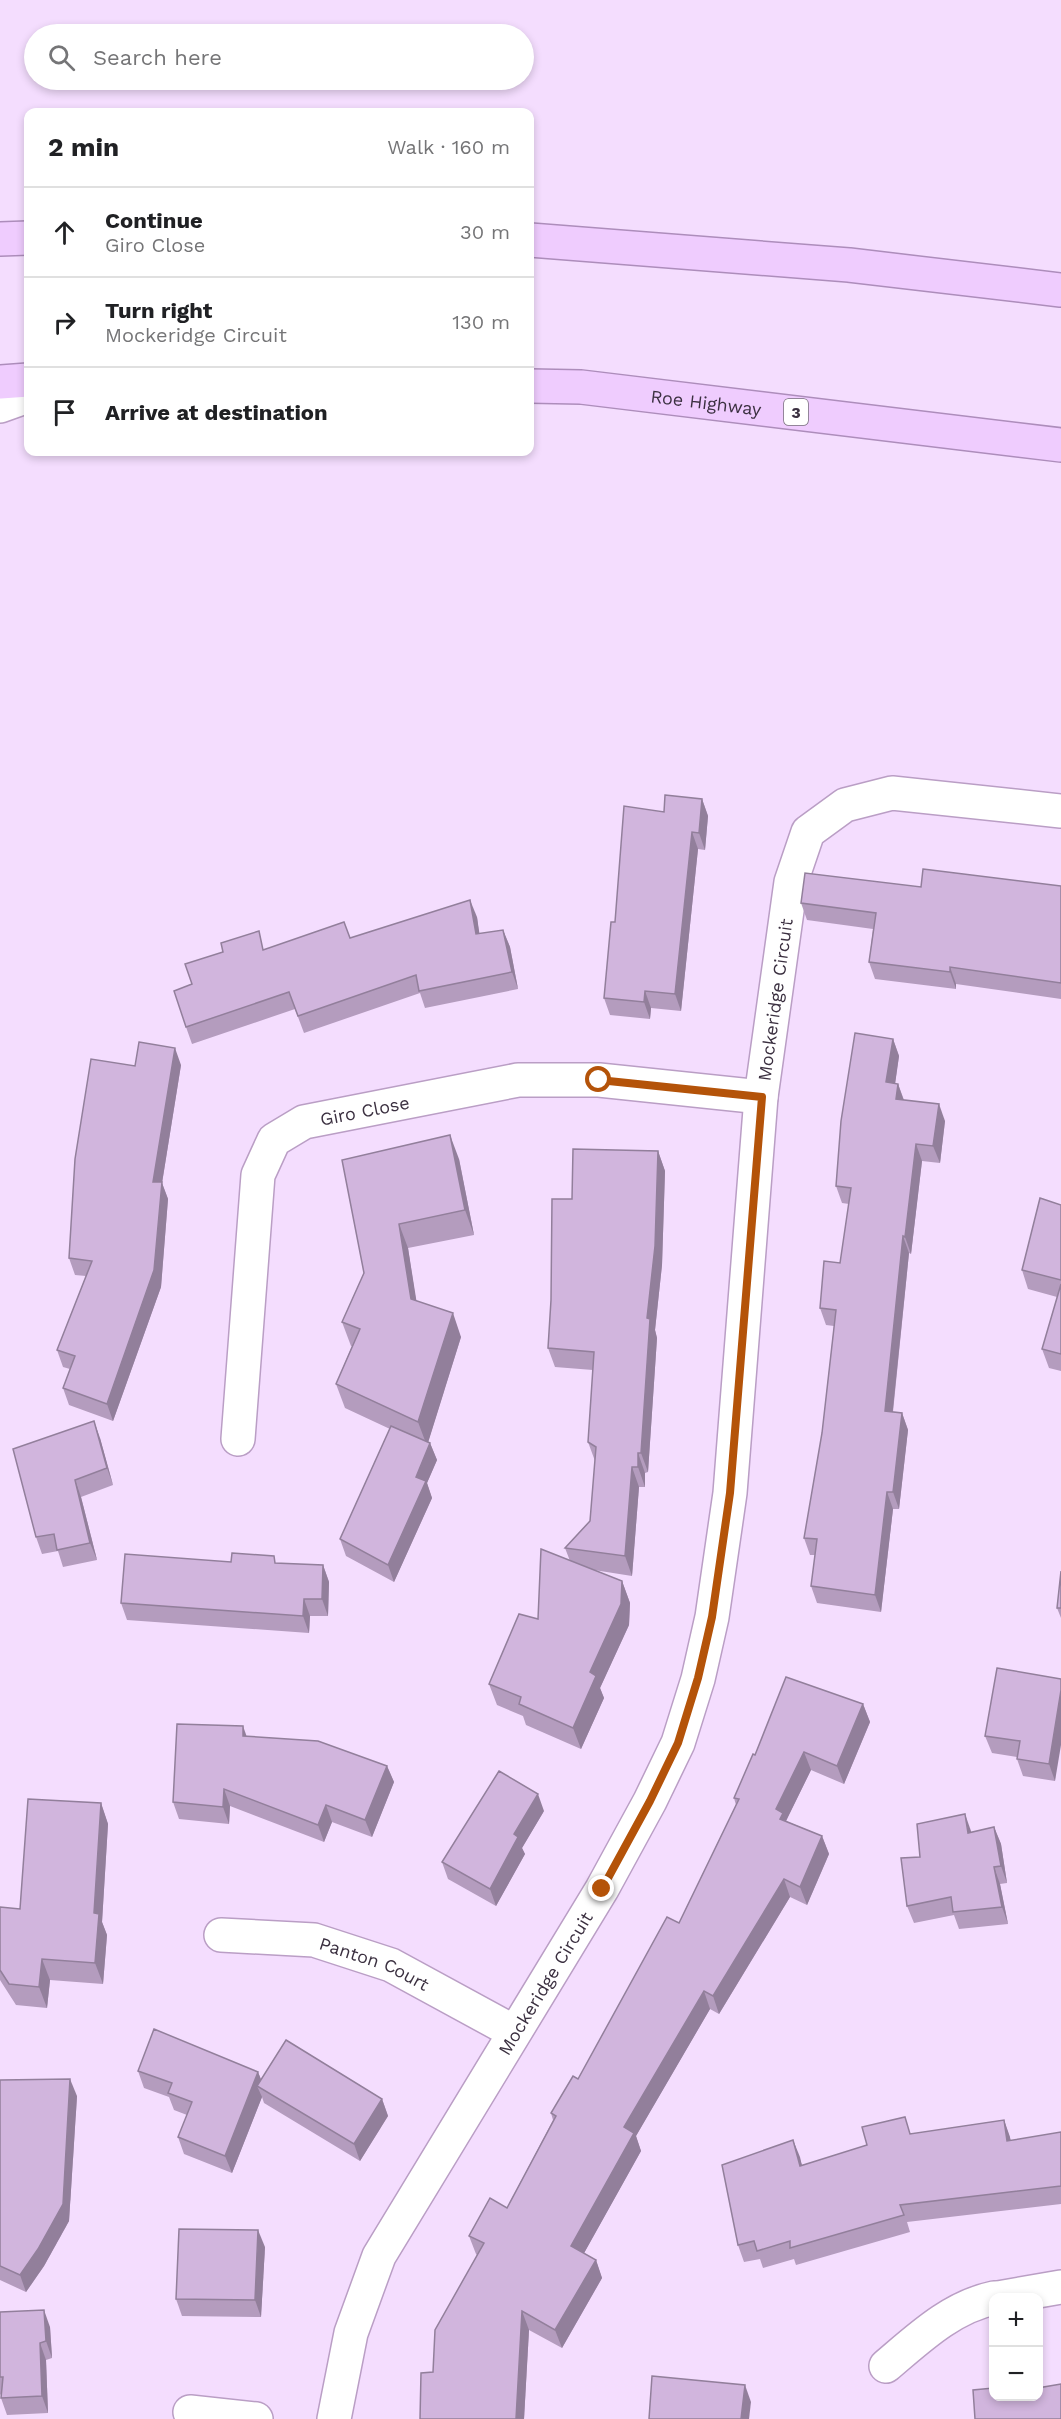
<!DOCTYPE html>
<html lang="en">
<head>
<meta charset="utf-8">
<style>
  :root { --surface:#fff; --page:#f2f2f2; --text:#202124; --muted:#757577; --line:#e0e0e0 }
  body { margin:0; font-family:"Work Sans",sans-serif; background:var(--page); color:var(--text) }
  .controls { position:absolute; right:18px; bottom:18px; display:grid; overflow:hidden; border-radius:12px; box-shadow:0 3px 9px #0003 }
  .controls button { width:54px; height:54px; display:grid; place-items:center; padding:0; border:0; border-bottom:2px solid var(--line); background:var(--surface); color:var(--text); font:30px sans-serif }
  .stop { position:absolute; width:18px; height:18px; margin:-14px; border:4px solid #b45309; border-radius:50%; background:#fff }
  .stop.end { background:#b45309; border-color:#fff; box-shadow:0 2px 6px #0008 }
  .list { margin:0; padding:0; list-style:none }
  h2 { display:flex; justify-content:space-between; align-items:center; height:78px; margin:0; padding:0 24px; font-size:26px }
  h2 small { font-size:20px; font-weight:400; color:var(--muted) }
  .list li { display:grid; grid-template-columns:39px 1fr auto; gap:18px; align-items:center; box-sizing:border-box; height:90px; padding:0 24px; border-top:2px solid var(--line) }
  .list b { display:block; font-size:22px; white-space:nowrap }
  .list p { margin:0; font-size:20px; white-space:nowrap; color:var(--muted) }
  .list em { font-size:20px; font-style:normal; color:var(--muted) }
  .icon { flex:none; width:33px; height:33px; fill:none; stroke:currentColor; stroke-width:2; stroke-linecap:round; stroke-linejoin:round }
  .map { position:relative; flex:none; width:1061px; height:2419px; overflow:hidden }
  .search { position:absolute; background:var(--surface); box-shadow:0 3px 9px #0003; left:24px; top:24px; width:510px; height:66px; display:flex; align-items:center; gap:15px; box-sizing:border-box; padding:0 21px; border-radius:33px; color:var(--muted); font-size:22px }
  .panel { position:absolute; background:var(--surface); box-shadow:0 3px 9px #0003; left:24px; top:108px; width:510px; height:348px; border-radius:12px }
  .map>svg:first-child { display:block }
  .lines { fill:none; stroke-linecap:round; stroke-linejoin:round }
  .minor-casing { stroke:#ba9ec5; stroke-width:36 }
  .secondary-casing { stroke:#ba9ec5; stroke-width:36 }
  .trunk-casing { stroke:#ad8dbb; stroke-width:36 }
  .minor { stroke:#fff; stroke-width:33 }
  .secondary { stroke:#fff; stroke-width:33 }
  .trunk { stroke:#efccfe; stroke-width:33 }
  .wall { fill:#b49cbe }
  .shaded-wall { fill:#927f9b }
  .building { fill:#d1b5dd; stroke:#927f9b; stroke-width:1.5 }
  .route { stroke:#b45309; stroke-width:8 }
  .labels { text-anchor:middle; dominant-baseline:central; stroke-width:6; stroke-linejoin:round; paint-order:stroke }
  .shield { fill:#fff; stroke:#766e79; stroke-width:1.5 }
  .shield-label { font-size:16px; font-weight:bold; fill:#3b3040 }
  .street-label { font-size:18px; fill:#3b3040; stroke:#fff }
</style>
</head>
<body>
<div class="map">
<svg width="1061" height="2419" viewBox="0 0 1061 2419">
  <rect width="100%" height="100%" fill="#f4ddfe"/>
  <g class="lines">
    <!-- minor casing -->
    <g class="minor-casing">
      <g id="minor">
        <path id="s1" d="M 238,1439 L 258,1175 L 274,1140 L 304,1122 L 518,1080 L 599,1080 L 761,1097"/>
        <path id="s2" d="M 221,1935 L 314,1940 L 391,1965 L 514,2032"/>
        <polyline points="998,2298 1061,2287"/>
        <path d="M 886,2366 C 918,2339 951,2307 994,2298"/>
        <polyline points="190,2412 256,2419"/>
        <path id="s3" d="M 334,2419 L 351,2333 L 379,2256 L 602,1889 L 650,1801 L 678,1743 L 698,1679 L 712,1617 L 730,1493 L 761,1097 L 791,882 L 808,832 L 845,805 L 892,793 L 1061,811"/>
      </g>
    </g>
    <!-- secondary casing -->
    <g class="secondary-casing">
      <polyline id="secondary" points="0,406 28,396"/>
    </g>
    <!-- trunk casing -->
    <g class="trunk-casing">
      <g id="trunk">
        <polyline points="0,239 28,238"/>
        <polyline points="530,240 849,265 1061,290"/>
        <polyline points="0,382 28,380"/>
        <path id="s4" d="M 530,386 L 581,387 L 1061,445"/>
      </g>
    </g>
    <!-- minor -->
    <use href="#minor" class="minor"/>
    <!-- secondary -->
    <use href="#secondary" class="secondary"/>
    <!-- trunk -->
    <use href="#trunk" class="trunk"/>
  </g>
  <!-- wall -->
  <g class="wall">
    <polygon points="702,799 708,816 705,850 698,849 681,1011 651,1008 650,1019 610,1015 604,998 615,922 664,812"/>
    <polygon points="1061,886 1061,999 956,984 956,989 875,979 869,962 873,929 807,920 801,903 921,887"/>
    <polygon points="477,917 479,934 503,930 510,947 518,989 425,1008 420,993 304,1033 295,1009 192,1044 186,1027 192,984 265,949 350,938"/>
    <polygon points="893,1039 899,1056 895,1083 898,1084 904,1100 945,1121 940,1163 922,1161 911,1254 909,1253 893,1412 902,1413 908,1430 899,1509 893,1509 881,1612 817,1603 811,1586 815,1555 810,1555 804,1538 822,1433 834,1326 826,1325 820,1308 840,1263 849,1204 842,1203 836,1186"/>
    <polygon points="181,1065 162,1183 168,1199 161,1287 113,1421 69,1405 63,1388 70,1369 63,1367 57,1350 86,1276 75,1275 69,1258 135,1066"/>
    <polygon points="658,1151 665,1171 662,1265 655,1330 657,1338 648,1472 645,1473 645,1487 639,1487 632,1576 594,1570 622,1581 630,1603 629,1625 600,1688 604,1698 581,1749 526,1725 523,1716 497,1705 489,1684 538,1619 570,1561 565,1548 590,1521 595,1461 588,1442 593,1370 555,1367 548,1348"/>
    <polygon points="459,1159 474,1235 408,1248 416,1301 461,1337 428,1442 430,1443 437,1460 427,1483 432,1498 394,1582 346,1556 340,1539 390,1429 345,1408 336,1384 352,1346 351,1346 342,1322 364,1273 342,1160"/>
    <polygon points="1061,1205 1061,1371 1049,1368 1042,1349 1057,1297 1028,1289 1022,1270"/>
    <polygon points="100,1438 113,1485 81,1497 97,1560 63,1567 58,1551 42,1554 36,1537"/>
    <polygon points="231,1562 277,1563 323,1565 329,1582 328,1616 310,1616 309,1633 127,1620 121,1603"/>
    <polygon points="1061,1571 1061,1618 1057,1608"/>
    <polygon points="1061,1679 1055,1781 1023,1776 1017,1759 1017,1757 992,1753 985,1736"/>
    <polygon points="863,1704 870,1722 844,1784 811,1770 786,1821 822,1836 829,1854 807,1905 790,1897 719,2014 710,2009 636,2136 641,2151 584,2253 596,2260 602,2278 562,2348 529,2330 524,2419 420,2419 433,2372 477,2255 476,2254 469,2236 507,2208 553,2120 551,2113 578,2079 679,1923 736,1805 734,1798 755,1755"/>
    <polygon points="247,1737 387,1766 394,1782 372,1837 332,1822 324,1842 230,1806 229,1824 179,1819 173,1802"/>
    <polygon points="101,1803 108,1824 102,1922 107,1935 103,1984 50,1980 47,2008 16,2005 0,1980 0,1907 20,1909"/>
    <polygon points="544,1811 522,1848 525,1854 496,1906 448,1879 442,1862"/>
    <polygon points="994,1827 1001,1844 1007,1883 1000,1884 1008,1924 959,1929 954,1915 914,1923 907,1906 920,1857 972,1832"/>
    <polygon points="138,2071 258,2072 261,2080 382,2099 388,2116 360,2161 264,2103 262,2097 232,2173 184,2154 178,2137 187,2115 174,2110 169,2097 144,2088"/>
    <polygon points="0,2080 77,2096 69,2221 44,2266 26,2292 0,2280"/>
    <polygon points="1004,2120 1011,2141 1061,2132 1061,2204 907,2222 910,2232 796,2265 794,2259 763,2268 760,2259 744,2262 738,2245 793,2140 802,2165 911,2134"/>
    <polygon points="265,2247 261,2317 182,2316 176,2299"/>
    <polygon points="0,2312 50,2327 52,2358 46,2360 48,2413 7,2415 1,2398 1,2394 0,2395"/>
  </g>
  <!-- shaded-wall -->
  <g class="shaded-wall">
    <polygon points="702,799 708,816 705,850 699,833"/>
    <polygon points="692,832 698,849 681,1011 675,994"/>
    <polygon points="470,900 477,917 482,951 476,934"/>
    <polygon points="503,930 510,947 518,989 512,972"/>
    <polygon points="950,967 956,984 956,989 950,972"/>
    <polygon points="645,991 651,1008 650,1019 644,1002"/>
    <polygon points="893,1039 899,1056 893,1099 886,1082"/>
    <polygon points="175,1048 181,1065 162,1183 168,1199 161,1287 113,1421 107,1404 153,1182"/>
    <polygon points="898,1084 904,1101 896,1099"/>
    <polygon points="939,1104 945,1121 940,1163 933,1146"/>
    <polygon points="450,1135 459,1159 474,1235 465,1210"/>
    <polygon points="916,1144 922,1161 911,1254 905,1237"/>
    <polygon points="658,1151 665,1171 662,1265 655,1330 657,1338 648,1472 641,1453 647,1318"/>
    <polygon points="399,1224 408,1248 420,1323 411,1299"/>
    <polygon points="903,1236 909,1253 891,1428 885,1411"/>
    <polygon points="453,1313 461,1337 427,1446 418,1422"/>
    <polygon points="902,1413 908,1430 899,1509 893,1492"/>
    <polygon points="94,1421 100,1438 113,1485 107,1468"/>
    <polygon points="430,1443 437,1460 427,1483 432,1498 394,1582 388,1565 416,1477"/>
    <polygon points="638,1453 645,1473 645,1487 638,1467"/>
    <polygon points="632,1467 639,1487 632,1576 625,1556"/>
    <polygon points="75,1480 81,1497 97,1560 90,1543"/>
    <polygon points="887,1492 893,1509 881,1612 875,1595"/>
    <polygon points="323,1565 329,1582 328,1616 322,1599"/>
    <polygon points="622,1581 630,1603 629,1625 600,1688 604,1698 581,1749 573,1728 590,1672"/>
    <polygon points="304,1599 310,1616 309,1633 303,1616"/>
    <polygon points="1061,1690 1061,1745 1055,1781 1049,1764"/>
    <polygon points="863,1704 870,1722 844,1784 837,1766"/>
    <polygon points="243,1726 249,1743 243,1736"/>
    <polygon points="804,1752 811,1770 786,1821 787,1837 776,1809"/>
    <polygon points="387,1766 394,1782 372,1837 365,1820"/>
    <polygon points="224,1789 230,1806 229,1824 223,1807"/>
    <polygon points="538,1794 544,1811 522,1848 525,1854 496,1906 490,1889 514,1834"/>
    <polygon points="101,1803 108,1824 102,1922 107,1935 103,1984 95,1963 94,1913"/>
    <polygon points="326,1805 332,1822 324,1842 318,1825"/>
    <polygon points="965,1814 971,1831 974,1850 968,1833"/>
    <polygon points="994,1827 1001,1844 1007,1883 1001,1866"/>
    <polygon points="822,1836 829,1854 807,1905 800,1887"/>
    <polygon points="994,1867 1000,1884 1008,1924 1002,1907"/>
    <polygon points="784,1879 790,1897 719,2014 713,1996"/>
    <polygon points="42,1959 50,1980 47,2008 39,1987"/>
    <polygon points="704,1991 710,2009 636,2136 641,2151 578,2264 571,2246 624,2127"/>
    <polygon points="258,2072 265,2089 257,2086 262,2097 232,2173 225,2156"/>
    <polygon points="70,2079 77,2096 69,2221 44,2266 26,2292 20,2275"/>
    <polygon points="382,2099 388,2116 360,2161 354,2144"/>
    <polygon points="1004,2120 1010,2137 1013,2158 1007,2141"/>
    <polygon points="793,2140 800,2157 806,2183 800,2166"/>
    <polygon points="258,2230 265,2247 261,2317 255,2300"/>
    <polygon points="596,2260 602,2278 562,2348 555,2330"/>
    <polygon points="44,2310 50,2327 52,2358 46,2341"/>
    <polygon points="522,2311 529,2330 524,2419 516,2419"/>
    <polygon points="40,2343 46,2360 48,2413 42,2396"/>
    <polygon points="745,2385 751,2402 749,2419 741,2419"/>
  </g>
  <!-- building -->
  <g class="building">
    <polygon points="665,795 702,799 699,833 692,832 675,994 645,991 644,1002 604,998 611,922 615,922 624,806 664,812"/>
    <polygon points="923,869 1061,886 1061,983 950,967 950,972 869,962 876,913 801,903 805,873 921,887"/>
    <polygon points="470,900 476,934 503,930 512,972 419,991 416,975 298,1016 289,992 186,1027 174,991 192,984 185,964 223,952 221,943 259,931 263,950 344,922 350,938"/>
    <polygon points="855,1033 893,1039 886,1082 898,1084 896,1099 939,1104 933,1146 916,1144 905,1237 903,1236 885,1411 902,1413 893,1492 887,1492 875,1595 811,1586 817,1539 804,1538 822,1433 836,1310 820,1308 824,1261 840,1263 851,1188 836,1186 841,1121"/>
    <polygon points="139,1042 175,1048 153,1182 162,1182 154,1270 107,1404 63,1388 75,1356 57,1350 92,1261 69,1258 75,1159 91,1059 135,1066"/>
    <polygon points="450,1135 465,1210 399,1224 411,1299 453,1313 418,1422 336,1384 360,1329 342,1322 364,1273 342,1160"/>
    <polygon points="573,1149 658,1151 655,1246 647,1318 650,1319 641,1453 638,1453 638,1467 632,1467 625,1556 565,1548 590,1521 596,1447 588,1442 594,1352 548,1348 551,1300 552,1199 572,1199"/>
    <polygon points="1040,1198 1061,1205 1061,1280 1022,1270"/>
    <polygon points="1061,1284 1061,1354 1042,1349"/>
    <polygon points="94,1421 107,1468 75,1480 90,1543 57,1550 54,1534 36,1537 13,1449"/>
    <polygon points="391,1426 430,1443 416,1477 426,1481 388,1565 340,1539"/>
    <polygon points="541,1549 622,1581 621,1604 590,1672 596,1676 573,1728 519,1704 521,1697 489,1684 519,1614 538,1619"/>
    <polygon points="232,1553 274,1556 275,1563 323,1565 322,1599 304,1599 303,1616 121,1603 125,1554 231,1562"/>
    <polygon points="1061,1571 1061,1608 1057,1608"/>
    <polygon points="997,1668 1061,1679 1061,1690 1049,1764 1017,1759 1020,1741 985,1736"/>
    <polygon points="786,1677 863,1704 837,1766 804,1752 776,1809 783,1813 780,1819 822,1836 800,1887 784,1879 713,1996 704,1991 624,2127 634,2133 571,2246 596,2260 555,2330 522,2311 516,2419 420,2419 421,2373 433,2372 435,2330 484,2243 469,2236 490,2198 507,2208 556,2116 551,2113 573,2076 578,2079 667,1917 679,1923 739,1799 734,1798 753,1754 755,1755"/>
    <polygon points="177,1724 243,1726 243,1736 318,1741 387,1766 365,1820 326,1805 318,1825 224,1789 223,1807 173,1802"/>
    <polygon points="499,1771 538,1794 514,1834 518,1837 490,1889 442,1862"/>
    <polygon points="28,1799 101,1803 94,1913 99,1914 95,1963 42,1959 39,1987 9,1984 0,1970 0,1907 20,1909"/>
    <polygon points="965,1814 968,1833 994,1827 1001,1866 994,1867 1002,1907 953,1912 951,1897 907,1906 901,1858 920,1857 917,1824"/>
    <polygon points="154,2029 258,2072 225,2156 178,2137 192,2102 168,2093 172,2083 138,2071"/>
    <polygon points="286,2040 382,2099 354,2144 257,2086"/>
    <polygon points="70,2079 63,2204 38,2249 20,2275 0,2266 0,2080"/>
    <polygon points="905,2117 910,2134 1004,2120 1007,2141 1061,2132 1061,2186 900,2205 904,2215 790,2248 790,2241 757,2251 754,2241 738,2245 722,2165 793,2140 800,2166 867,2145 862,2127"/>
    <polygon points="179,2229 258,2230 255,2300 176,2299"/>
    <polygon points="44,2310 46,2341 40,2343 42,2396 1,2398 3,2377 0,2377 0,2312"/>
    <polygon points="652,2376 745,2385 741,2419 649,2419"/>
    <polygon points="1061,2384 1061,2419 975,2419 973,2390 993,2388 993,2397 1038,2397 1038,2388"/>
  </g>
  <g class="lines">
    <!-- route -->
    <polyline class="route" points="599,1080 762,1097 730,1493 712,1617 698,1678 678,1743 650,1801 602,1889"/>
  </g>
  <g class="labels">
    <!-- shield labels -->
    <rect class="shield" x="784" y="399" width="24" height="26" rx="4.5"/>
    <g class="shield-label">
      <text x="796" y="412">3</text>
    </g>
    <!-- street labels -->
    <g class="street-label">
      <text stroke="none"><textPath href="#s4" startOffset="177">Roe Highway</textPath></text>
      <text stroke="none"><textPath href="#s3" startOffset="1515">Mockeridge Circuit</textPath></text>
      <text stroke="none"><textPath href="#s1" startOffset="400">Giro Close</textPath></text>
      <text stroke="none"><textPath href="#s2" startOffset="158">Panton Court</textPath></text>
      <text stroke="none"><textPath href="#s3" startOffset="489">Mockeridge Circuit</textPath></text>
    </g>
  </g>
</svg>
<div class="controls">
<button>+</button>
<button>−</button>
</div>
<div class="stop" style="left:599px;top:1080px"></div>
<div class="stop end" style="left:602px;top:1889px"></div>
<div class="search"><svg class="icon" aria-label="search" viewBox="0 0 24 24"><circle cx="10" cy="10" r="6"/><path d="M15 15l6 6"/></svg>Search here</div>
<section class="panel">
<h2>2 min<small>Walk · 160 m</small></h2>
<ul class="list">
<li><svg class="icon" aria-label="ahead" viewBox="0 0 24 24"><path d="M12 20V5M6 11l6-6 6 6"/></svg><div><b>Continue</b><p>Giro Close</p></div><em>30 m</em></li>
<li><svg class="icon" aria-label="right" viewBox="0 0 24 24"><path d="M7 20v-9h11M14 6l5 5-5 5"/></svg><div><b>Turn right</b><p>Mockeridge Circuit</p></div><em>130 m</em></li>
<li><svg class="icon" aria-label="arrive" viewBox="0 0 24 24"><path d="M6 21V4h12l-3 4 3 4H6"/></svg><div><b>Arrive at destination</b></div></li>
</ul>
</section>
</div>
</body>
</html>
